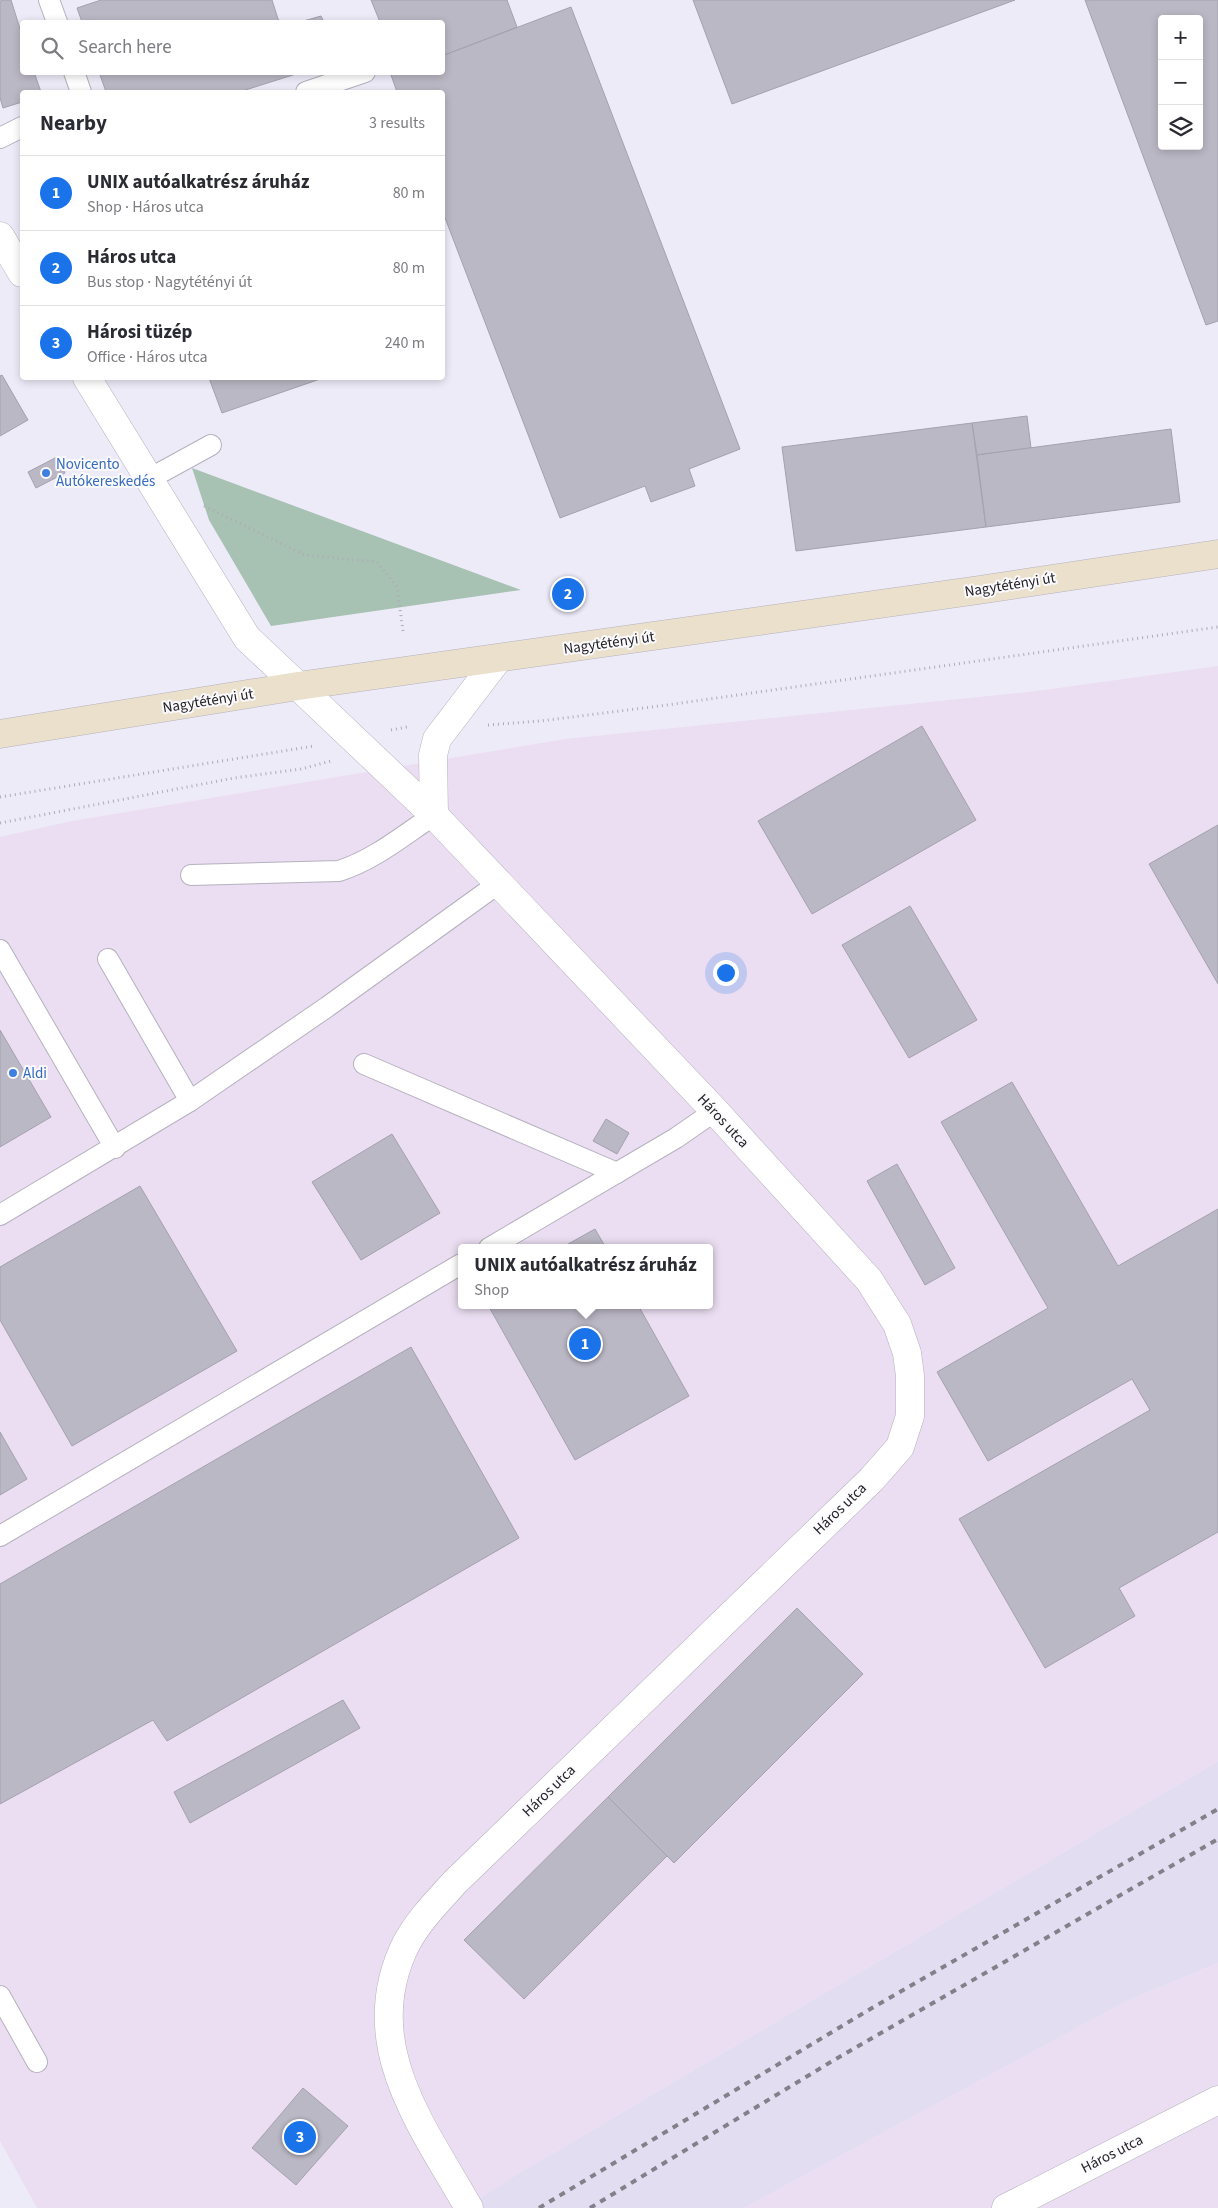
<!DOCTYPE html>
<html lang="en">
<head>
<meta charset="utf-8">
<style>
  :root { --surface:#fff; --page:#f2f2f3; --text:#2b2b33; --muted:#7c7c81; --line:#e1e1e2; --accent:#1a73e8 }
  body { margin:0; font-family:"Source Sans 3",sans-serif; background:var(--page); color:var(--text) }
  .controls { position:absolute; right:15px; top:15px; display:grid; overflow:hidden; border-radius:5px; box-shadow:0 2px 8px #0003 }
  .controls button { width:45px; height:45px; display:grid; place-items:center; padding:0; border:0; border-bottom:1px solid var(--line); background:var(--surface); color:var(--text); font:25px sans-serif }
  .you { position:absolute; left:725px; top:972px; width:18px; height:18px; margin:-12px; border:4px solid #fff; border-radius:50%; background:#1a73e8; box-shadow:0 0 0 8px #1a73e833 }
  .badge { display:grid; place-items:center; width:32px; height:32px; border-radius:50%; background:var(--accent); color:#fff; font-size:16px; font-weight:700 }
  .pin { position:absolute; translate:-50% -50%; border:2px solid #fff; box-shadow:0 1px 5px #0006 }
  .popup { position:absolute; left:458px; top:1244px; width:255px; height:65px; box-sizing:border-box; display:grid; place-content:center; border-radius:5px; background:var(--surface); filter:drop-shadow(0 1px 4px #0005); font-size:16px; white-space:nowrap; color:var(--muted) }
  .popup b { font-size:19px; color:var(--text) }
  .popup::after { content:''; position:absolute; left:50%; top:100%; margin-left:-10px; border:10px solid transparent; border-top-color:var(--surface) }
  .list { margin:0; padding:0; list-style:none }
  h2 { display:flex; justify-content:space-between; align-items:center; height:65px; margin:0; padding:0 20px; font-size:21px }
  h2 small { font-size:16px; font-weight:400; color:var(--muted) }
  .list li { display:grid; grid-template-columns:32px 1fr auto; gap:15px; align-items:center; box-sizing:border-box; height:75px; padding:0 20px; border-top:1px solid var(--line) }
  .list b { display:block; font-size:19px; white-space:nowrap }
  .list p { margin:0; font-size:16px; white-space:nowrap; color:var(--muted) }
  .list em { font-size:16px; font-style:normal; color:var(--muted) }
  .icon { flex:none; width:28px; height:28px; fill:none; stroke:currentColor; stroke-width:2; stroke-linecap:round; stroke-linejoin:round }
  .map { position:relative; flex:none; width:1218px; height:2208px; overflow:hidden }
  .search { position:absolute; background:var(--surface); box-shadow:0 2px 8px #0003; left:20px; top:20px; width:425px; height:55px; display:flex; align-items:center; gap:12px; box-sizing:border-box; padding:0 18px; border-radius:5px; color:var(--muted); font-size:19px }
  .panel { position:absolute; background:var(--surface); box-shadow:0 2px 8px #0003; left:20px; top:90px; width:425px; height:290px; border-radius:5px }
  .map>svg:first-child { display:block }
  .built { fill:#e3ddf2 }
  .industrial { fill:#ebdef2; fill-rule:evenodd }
  .green { fill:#a7c1b3 }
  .building { fill:#bbb8c5; stroke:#a4a1ae; fill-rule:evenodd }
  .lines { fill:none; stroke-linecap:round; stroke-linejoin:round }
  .service-casing { stroke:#b5b1be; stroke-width:22 }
  .minor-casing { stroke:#b5b1be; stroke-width:29 }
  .tertiary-casing { stroke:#b5b1be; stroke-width:29 }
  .secondary-casing { stroke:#b5b1be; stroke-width:29 }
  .path { stroke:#aeabb6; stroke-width:3; stroke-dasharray:1 4; stroke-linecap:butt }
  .service { stroke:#fff; stroke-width:20 }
  .minor { stroke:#fff; stroke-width:28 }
  .tertiary { stroke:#fff; stroke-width:28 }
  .secondary { stroke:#eae0cb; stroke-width:28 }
  .rail { stroke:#828089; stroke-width:4; stroke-dasharray:6 6; stroke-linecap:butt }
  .shop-dot { fill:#3f7fe0; stroke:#fbfafd; stroke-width:2 }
  .labels { text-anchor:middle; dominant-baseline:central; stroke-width:4; stroke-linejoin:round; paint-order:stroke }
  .shop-label { font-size:15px; fill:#366cbe; stroke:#fbfafd; text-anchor:start }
  .street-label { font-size:15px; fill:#201e23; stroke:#fbfafd }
</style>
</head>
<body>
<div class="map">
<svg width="1218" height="2208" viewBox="0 0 1218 2208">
  <rect width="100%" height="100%" fill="#eeebf9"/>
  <!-- built -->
  <polygon class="built" points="1218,1761 1218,1963 1127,2001 744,2208 464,2208 516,2175"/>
  <!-- industrial -->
  <g class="industrial">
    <path d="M 1218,666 L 1218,1761 L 516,2175 L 464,2208 L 37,2208 L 0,2141 L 0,837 L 72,821 L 565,739 L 1029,692 ZM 461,1248 L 709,1248 L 709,1305 L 461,1305 Z"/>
    <polygon points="1218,1963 1218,2208 744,2208 1127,2001"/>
  </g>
  <!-- green -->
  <polygon class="green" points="192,468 521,590 271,626 209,520"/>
  <!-- building -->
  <g class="building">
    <polygon points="4,0 11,0 22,35 22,72 34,72 41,92 22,92 22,102 3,108 0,98 0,1"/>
    <polygon points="101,0 272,0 279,22 82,22 77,8"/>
    <polygon points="371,0 507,0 517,27 442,56 442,22 380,22"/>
    <polygon points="693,0 1015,0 732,104"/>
    <path d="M 1085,0 L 1218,0 L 1218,321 L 1206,325 ZM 1162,19 L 1199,19 L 1199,146 L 1162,146 Z"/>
    <polygon points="571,7 740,449 689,469 695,486 651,502 645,486 560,518 442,210 442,92 397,92 391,75 398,72 442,72 442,56"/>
    <polygon points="321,16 324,22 300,22"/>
    <polygon points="99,72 296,72 296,74 239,92 106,92"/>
    <polygon points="2,375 28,420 0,436 0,376"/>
    <polygon points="209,378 323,378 222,413"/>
    <polygon points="1027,416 1031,448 977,455 972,423"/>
    <polygon points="972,423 986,527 796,551 782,447"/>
    <polygon points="1171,429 1180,502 986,527 977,455"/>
    <polygon points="57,457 65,473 36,488 28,472"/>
    <polygon points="922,726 976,820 812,914 758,821"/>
    <polygon points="1218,825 1218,984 1149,864"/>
    <polygon points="910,906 977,1020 909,1058 842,945"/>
    <polygon points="0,1030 51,1117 0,1147"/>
    <polygon points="1012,1082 1118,1266 1218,1209 1218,1532 1119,1588 1135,1616 1045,1668 959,1519 1150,1410 1132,1379 988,1461 937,1372 1048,1308 941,1122"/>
    <polygon points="606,1119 629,1133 617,1154 593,1141"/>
    <polygon points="392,1134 440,1213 361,1260 312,1182"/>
    <polygon points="897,1164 955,1268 925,1285 867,1181"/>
    <polygon points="140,1186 237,1351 72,1446 0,1320 0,1267"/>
    <polygon points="595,1229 606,1248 561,1248"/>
    <polygon points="488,1305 638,1305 689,1396 575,1460"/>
    <polygon points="411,1347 519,1538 167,1741 153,1720 0,1804 0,1584"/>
    <polygon points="0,1432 27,1479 0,1495"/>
    <polygon points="797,1608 863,1674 674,1863 608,1797"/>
    <polygon points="343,1700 360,1728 190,1823 174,1792"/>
    <polygon points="608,1797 667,1856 524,1999 464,1940"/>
    <polygon points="303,2088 348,2126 296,2185 252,2148"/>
  </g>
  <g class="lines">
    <!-- service casing -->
    <g class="service-casing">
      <g id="service">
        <polyline points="49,0 57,22"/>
        <polyline points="74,72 81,92"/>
        <polyline points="306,92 365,72"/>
        <polyline points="0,138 22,127"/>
        <polyline points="149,479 211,445"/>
        <path d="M 191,875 L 339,871 C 374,860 404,835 434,815"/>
        <polyline points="0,950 115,1148"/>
        <polyline points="108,959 190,1101"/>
        <polyline points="364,1064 617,1173"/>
        <polyline points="0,1215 190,1101 327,1007 499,883"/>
        <polyline points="489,1248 676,1138 715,1111"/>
        <polyline points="0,1536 461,1264"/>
        <polyline points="0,1996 37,2062"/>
      </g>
    </g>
    <!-- minor casing -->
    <g class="minor-casing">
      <g id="minor">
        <path d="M 298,686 L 434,815 L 715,1111 L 869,1280 L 897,1324 L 907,1353 L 910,1376 L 910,1416 L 900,1447 L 871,1480 L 455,1882 C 438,1901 418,1921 406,1944 C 357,2043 422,2125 469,2208"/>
        <polyline points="434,815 433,755 437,739 498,659"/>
        <polyline points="1006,2208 1218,2100"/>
      </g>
    </g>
    <!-- tertiary casing -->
    <g class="tertiary-casing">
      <g id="tertiary">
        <polyline points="0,236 22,273"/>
        <polyline points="87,378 247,638 298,686"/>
      </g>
    </g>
    <!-- secondary casing -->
    <g class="secondary-casing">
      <polyline id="secondary" points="0,734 298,686 979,590 1218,554"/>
    </g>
    <!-- path -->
    <g class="path">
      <polyline points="204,506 305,555 377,562 397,587 403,631"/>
      <polyline points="488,725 540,721 667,705 1218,627"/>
      <polyline points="391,730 407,727"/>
      <polyline points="0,797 314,746"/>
      <polyline points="0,823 234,778 301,769 331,761"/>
    </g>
    <!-- service -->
    <use href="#service" class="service"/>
    <!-- minor -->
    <use href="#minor" class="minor"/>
    <!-- tertiary -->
    <use href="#tertiary" class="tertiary"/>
    <!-- secondary -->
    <use href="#secondary" class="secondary"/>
    <!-- rail -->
    <g class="rail">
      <polyline points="539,2208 872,2008 1218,1809"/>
      <polyline points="590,2208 834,2060 1218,1839"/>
    </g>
  </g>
  <!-- markers -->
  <g class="shop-dot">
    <circle cx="46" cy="473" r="5"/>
    <circle cx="13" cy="1073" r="5"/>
  </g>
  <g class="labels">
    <!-- shop labels -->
    <g class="shop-label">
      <text x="56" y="464">Novicento<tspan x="56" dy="17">Autókereskedés</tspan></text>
      <text x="23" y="1073">Aldi</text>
    </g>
    <!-- street labels -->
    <g class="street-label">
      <text transform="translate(1010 585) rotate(-9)">Nagytétényi út</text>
      <text transform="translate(609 643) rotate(-8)">Nagytétényi út</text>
      <text transform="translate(208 701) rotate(-9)">Nagytétényi út</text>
      <text transform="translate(723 1121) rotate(47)">Háros utca</text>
      <text transform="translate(840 1509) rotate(-44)">Háros utca</text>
      <text transform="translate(549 1791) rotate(-44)">Háros utca</text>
      <text transform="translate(1112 2154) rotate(-27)">Háros utca</text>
    </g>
  </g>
</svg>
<div class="controls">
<button>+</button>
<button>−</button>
<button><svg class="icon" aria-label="layers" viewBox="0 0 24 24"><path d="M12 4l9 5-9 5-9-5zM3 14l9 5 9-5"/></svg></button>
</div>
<div class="you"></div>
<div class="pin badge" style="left:585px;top:1344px">1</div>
<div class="popup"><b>UNIX autóalkatrész áruház</b>Shop</div>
<div class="pin badge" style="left:568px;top:594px">2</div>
<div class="pin badge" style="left:300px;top:2137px">3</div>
<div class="search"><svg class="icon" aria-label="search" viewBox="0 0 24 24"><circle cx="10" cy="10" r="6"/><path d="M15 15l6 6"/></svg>Search here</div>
<section class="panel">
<h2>Nearby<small>3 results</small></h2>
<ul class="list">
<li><span class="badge">1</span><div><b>UNIX autóalkatrész áruház</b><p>Shop · Háros utca</p></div><em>80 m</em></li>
<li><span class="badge">2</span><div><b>Háros utca</b><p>Bus stop · Nagytétényi út</p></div><em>80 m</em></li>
<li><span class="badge">3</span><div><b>Hárosi tüzép</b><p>Office · Háros utca</p></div><em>240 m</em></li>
</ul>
</section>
</div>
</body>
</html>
